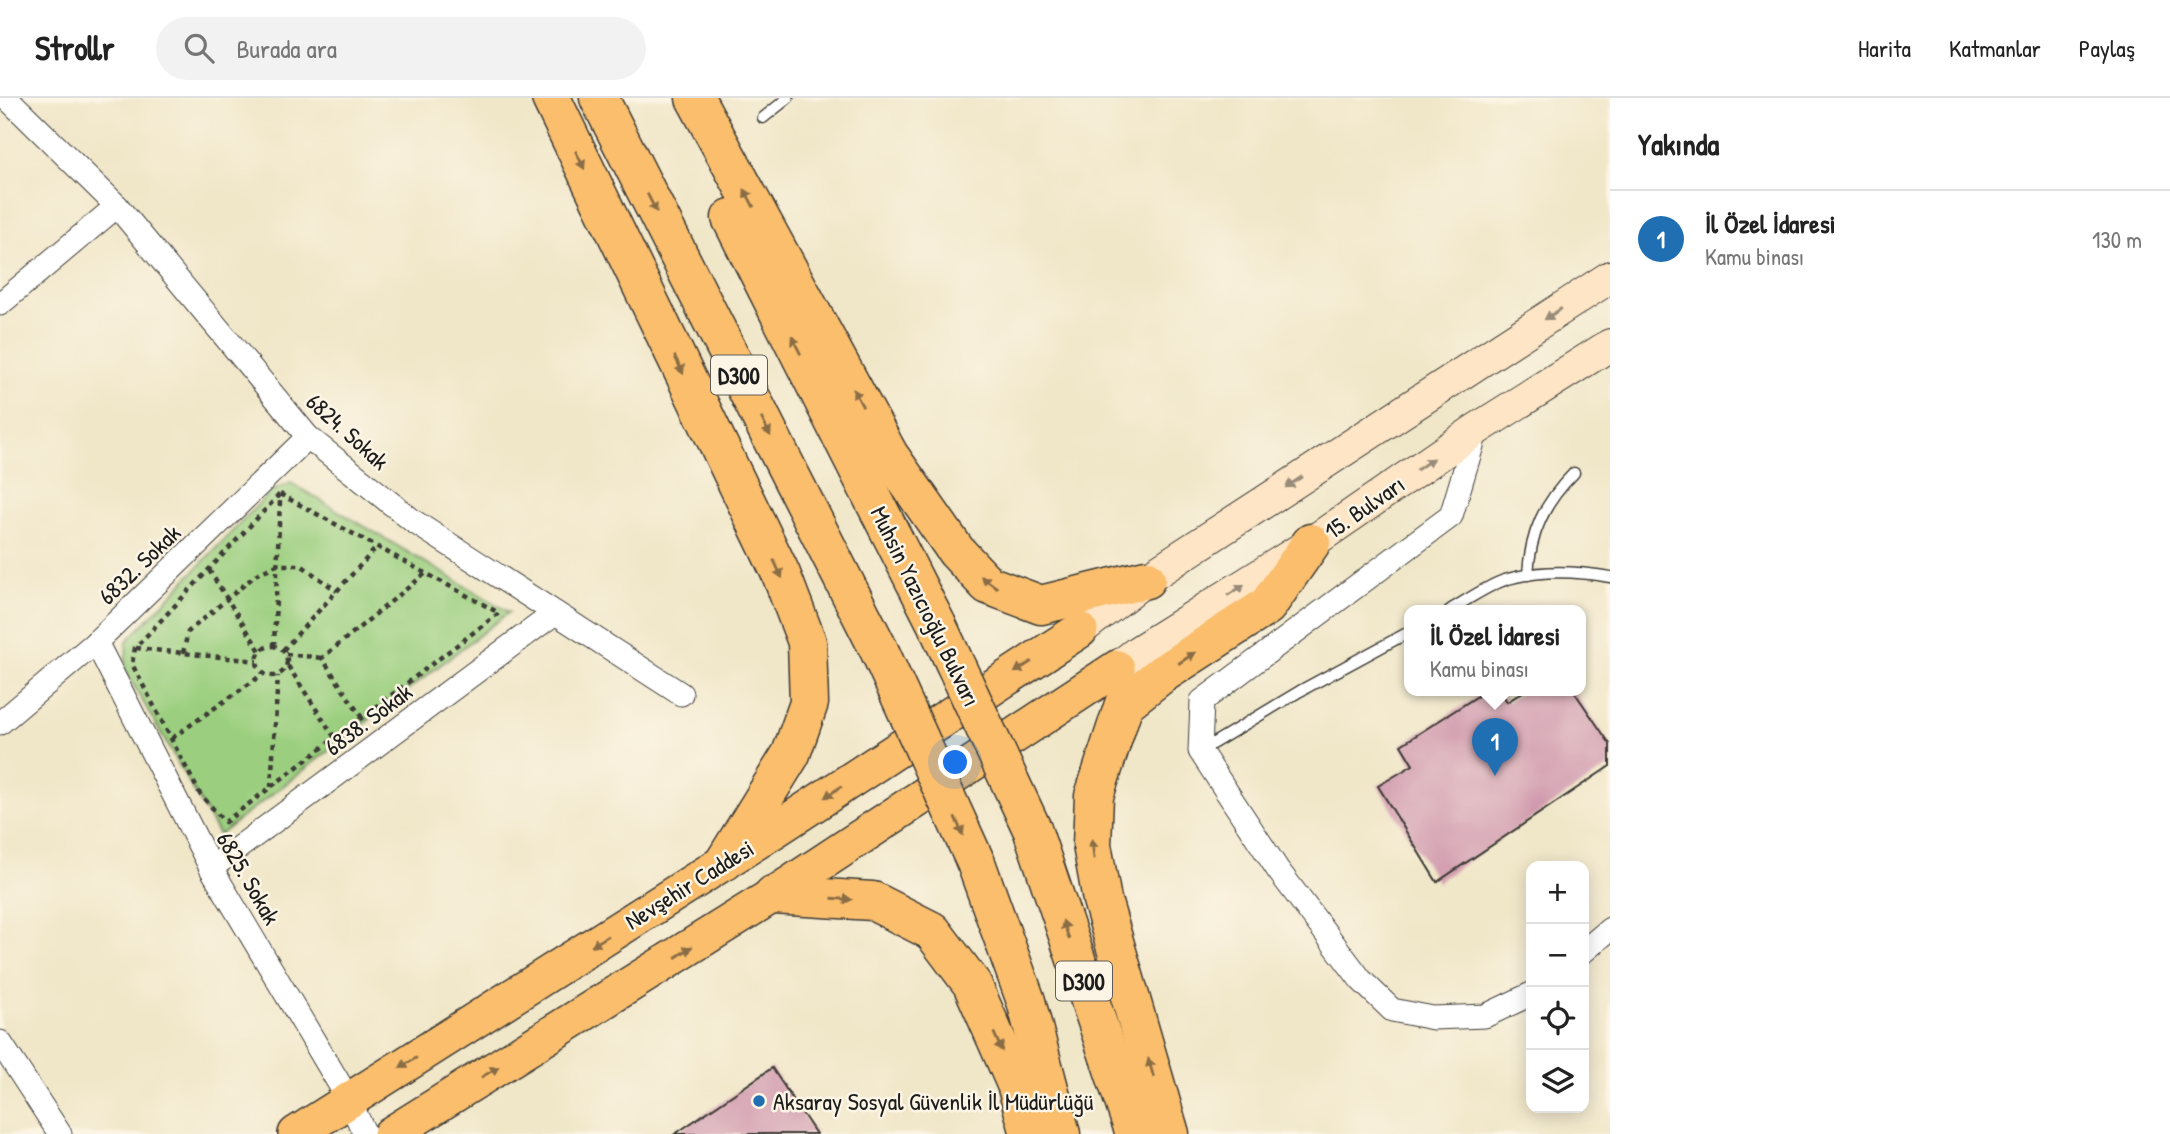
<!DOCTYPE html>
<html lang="tr">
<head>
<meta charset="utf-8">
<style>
  :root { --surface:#fff; --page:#f2f2f2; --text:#222; --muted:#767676; --line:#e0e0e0; --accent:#1f6fb2 }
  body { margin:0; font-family:"Patrick Hand",sans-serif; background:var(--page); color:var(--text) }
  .controls { position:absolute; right:21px; bottom:21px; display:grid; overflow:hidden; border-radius:14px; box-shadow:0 4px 18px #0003 }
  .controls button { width:63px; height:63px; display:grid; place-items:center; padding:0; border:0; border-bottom:2px solid var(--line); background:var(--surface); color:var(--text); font:35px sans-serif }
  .you { position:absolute; left:956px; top:665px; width:24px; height:24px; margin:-18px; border:5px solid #fff; border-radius:50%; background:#1a73e8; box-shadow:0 0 0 10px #1a73e833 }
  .badge { display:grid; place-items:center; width:46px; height:46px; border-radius:50%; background:var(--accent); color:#fff; font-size:23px; font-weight:700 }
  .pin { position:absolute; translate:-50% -58px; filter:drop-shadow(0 2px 4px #0008) }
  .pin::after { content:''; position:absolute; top:37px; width:24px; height:21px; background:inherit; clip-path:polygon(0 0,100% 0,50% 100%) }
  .popup { position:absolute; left:1404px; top:507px; width:182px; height:91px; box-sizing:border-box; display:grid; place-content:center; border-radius:14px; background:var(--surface); filter:drop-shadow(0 2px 5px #0005); font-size:23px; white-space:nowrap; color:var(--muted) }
  .popup b { font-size:26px; color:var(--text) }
  .popup::after { content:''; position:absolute; left:50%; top:100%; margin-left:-14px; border:14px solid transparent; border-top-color:var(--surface) }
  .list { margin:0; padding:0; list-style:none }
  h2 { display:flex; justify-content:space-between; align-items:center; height:91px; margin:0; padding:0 28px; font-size:30px }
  h2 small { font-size:23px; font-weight:400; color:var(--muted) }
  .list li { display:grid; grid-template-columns:46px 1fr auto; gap:21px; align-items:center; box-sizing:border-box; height:98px; padding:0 28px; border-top:2px solid var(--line) }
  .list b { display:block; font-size:26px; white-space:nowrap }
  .list p { margin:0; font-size:23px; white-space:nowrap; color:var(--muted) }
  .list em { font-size:23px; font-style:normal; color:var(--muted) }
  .icon { flex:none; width:38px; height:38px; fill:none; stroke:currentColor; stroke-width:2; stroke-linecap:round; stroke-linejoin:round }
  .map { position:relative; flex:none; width:1610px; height:1036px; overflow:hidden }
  header { display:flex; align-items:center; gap:42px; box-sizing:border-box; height:98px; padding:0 35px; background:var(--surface); border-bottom:2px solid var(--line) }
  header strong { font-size:33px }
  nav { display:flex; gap:38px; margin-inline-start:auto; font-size:24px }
  .search { width:490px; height:63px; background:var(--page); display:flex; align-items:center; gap:18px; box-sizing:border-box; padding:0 24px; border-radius:38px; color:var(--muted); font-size:26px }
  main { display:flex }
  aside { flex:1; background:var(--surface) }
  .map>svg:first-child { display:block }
  .green { fill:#9bcf7f; stroke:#5c764e; stroke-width:2 }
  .building { fill:#d19baf }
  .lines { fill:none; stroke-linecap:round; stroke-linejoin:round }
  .lane-casing { stroke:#3c3a36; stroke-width:13 }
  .street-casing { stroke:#3c3a36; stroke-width:25 }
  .secondary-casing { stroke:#3c3a36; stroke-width:34 }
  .primary-casing { stroke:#3c3a36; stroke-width:38 }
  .highway-casing { stroke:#3c3a36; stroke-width:41 }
  .path { stroke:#3c3a36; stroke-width:4.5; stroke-dasharray:5 5; stroke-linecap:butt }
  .lane { stroke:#fff; stroke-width:10 }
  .street { stroke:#fff; stroke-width:23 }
  .secondary { stroke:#fde5c5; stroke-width:32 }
  .primary { stroke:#fabe6d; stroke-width:35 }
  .highway { stroke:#fabe6d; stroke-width:38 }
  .highway-bridge-casing { stroke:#3c3a36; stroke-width:41; stroke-linecap:butt }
  .highway-bridge { stroke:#fabe6d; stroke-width:38 }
  .oneway { fill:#8b6d44 }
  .oneway2 { fill:#988b79 }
  .poi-dot { fill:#1f6fb2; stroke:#fcf5e5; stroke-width:2.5 }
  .labels { text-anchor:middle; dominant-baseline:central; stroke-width:5; stroke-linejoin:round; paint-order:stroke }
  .shield { fill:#fcf5e5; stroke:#5f5d58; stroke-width:2 }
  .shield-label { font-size:23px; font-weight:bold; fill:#1c1c1c }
  .street-label { font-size:24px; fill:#1c1c1c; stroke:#fcf5e5 }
  .poi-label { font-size:24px; fill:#1c1c1c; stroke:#fcf5e5; text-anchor:start }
</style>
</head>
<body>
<header>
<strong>Strollr</strong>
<div class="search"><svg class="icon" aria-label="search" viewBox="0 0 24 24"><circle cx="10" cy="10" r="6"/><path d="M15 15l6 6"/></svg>Burada ara</div>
<nav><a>Harita</a><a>Katmanlar</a><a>Paylaş</a></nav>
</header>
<main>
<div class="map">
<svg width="1610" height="1036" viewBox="0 0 1610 1036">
  <rect width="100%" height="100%" fill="#fcf5e5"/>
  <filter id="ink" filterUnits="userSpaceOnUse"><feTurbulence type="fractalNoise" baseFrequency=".0143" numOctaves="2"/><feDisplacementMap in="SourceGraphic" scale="14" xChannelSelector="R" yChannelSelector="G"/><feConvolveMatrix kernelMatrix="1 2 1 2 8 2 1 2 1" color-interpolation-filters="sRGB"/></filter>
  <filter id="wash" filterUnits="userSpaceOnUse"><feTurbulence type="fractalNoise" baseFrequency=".00686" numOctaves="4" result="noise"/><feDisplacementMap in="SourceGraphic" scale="28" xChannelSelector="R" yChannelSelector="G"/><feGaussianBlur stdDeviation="1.57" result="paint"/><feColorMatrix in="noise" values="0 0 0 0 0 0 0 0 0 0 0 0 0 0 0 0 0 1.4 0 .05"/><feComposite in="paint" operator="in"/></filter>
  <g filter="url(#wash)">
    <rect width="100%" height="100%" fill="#f0e6c8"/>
    <!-- green -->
    <polygon class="green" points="291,385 509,514 219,737 125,572 127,543 270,394"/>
    <g id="blocks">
      <!-- building -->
      <g class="building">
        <polygon points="1487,592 1500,592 1507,604 1526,592 1573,592 1610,646 1610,668 1437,784 1378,688 1413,667 1401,647"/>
        <polygon points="772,970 816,1036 675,1036"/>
      </g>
    </g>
  </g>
  <g filter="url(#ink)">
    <use href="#blocks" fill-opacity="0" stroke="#3c3a36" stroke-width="2"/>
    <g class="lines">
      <!-- lane casing -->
      <g class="lane-casing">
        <g id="lane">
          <polyline points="763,20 788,0"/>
          <path d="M 1528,477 C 1530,435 1544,405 1574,375"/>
          <path d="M 1450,512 C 1467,502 1484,490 1502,483 C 1537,471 1575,473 1610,479"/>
          <polyline points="1202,652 1300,593 1409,534"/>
        </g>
      </g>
      <!-- street casing -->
      <g class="street-casing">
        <g id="street">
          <polyline points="7,0 117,108 308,339 413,423 681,596"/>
          <polyline points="0,206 117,108"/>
          <polyline points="1477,331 1451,418 1202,603 1200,653 1278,772 1361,882 1392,912 1433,920 1485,918 1531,896"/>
          <polyline points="96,544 211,770 349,1002 365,1036"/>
          <polyline points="0,625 96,544 308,339"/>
          <polyline points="211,770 555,515"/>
          <polyline points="1584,853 1610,831"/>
          <polyline points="0,944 60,1036"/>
        </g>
      </g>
      <!-- secondary casing -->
      <g class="secondary-casing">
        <g id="secondary">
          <polyline points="1080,532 1146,481 1610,179"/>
          <polyline points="1117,570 1139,553 1311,445 1477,331 1610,247"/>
        </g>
      </g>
      <!-- primary casing -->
      <g class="primary-casing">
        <g id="primary">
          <polyline points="296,1036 781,728 1080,532"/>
          <polyline points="391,1036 773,797 1117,570"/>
        </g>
      </g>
      <!-- highway casing -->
      <g class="highway-casing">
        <g id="highway">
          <polyline points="551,0 781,476 807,544 809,605 791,656 725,763"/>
          <polyline points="599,0 880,554"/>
          <polyline points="695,0 889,357 956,453 988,487 1041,507 1146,481"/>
          <polyline points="731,120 937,527"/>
          <polyline points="1032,731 1135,1036"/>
          <polyline points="976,765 1026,903 1061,1036"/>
          <polyline points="773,797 873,803 932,833 972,886 1016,986 1030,1036"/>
          <polyline points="1170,1036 1102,802 1092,747 1094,698 1124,606 1162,576 1267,508 1311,445"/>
        </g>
      </g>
      <!-- path -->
      <g class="path">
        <polygon points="280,396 499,515 225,724 200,696 132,566 135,550"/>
        <polyline points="209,472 260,553"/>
        <circle cx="272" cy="563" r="15"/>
        <polyline points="274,548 280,402"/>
        <polyline points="136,550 257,563"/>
        <polyline points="283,552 377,449"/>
        <polyline points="183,555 188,534 257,476 277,467 301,467 337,493"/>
        <polyline points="286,556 322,560"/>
        <polyline points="288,568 335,640"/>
        <polyline points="362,620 322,560 426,475"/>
        <polyline points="172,640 263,576"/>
        <polyline points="271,689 278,578"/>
      </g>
      <!-- lane -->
      <use href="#lane" class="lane"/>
      <!-- street -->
      <use href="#street" class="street"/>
      <!-- secondary -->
      <use href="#secondary" class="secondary"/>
      <!-- primary -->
      <use href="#primary" class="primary"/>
      <!-- highway -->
      <use href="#highway" class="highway"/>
      <!-- highway-bridge casing -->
      <g class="highway-bridge-casing">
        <g id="highway-bridge">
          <polyline points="937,527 1032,731"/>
          <polyline points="880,554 976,765"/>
        </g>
      </g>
      <!-- highway-bridge -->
      <use href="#highway-bridge" class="highway-bridge"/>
    </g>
    <!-- one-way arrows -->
    <defs><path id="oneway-solid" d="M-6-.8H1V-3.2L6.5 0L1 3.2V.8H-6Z" transform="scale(1.75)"/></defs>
    <g class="oneway">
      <use href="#oneway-solid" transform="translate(580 62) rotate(64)"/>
      <use href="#oneway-solid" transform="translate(749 100) rotate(-118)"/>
      <use href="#oneway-solid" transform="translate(652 105) rotate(63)"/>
      <use href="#oneway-solid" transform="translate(796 247) rotate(-117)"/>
      <use href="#oneway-solid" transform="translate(679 267) rotate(64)"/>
      <use href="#oneway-solid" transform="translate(858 300) rotate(-118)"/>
      <use href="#oneway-solid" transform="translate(766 329) rotate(63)"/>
      <use href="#oneway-solid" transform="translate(778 471) rotate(65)"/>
      <use href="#oneway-solid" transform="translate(989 484) rotate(-145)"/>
      <use href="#oneway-solid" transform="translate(1187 560) rotate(-33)"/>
      <use href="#oneway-solid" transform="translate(1023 569) rotate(147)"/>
      <use href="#oneway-solid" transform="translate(833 694) rotate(147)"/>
      <use href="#oneway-solid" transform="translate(959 728) rotate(66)"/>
      <use href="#oneway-solid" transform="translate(1093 751) rotate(-96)"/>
      <use href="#oneway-solid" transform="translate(842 801) rotate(4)"/>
      <use href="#oneway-solid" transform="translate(1066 832) rotate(-109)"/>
      <use href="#oneway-solid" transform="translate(600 843) rotate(148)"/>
      <use href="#oneway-solid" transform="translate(684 854) rotate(-33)"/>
      <use href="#oneway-solid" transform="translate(998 944) rotate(66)"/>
      <use href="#oneway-solid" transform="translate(408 965) rotate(148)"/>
      <use href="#oneway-solid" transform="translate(1151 970) rotate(-106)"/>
      <use href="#oneway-solid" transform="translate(490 974) rotate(-31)"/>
    </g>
    <g class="oneway2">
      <use href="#oneway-solid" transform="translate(1553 216) rotate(147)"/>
      <use href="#oneway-solid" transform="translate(1425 366) rotate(-35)"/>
      <use href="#oneway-solid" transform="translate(1294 384) rotate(147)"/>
      <use href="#oneway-solid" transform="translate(1236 492) rotate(-32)"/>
    </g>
  </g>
  <!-- markers -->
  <circle class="poi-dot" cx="759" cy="1003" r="7"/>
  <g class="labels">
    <!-- shield labels -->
    <g class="shield">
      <rect x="711" y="257.5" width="56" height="39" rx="5"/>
      <rect x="1056" y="863.5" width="56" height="39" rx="5"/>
    </g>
    <g class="shield-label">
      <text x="739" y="277">D300</text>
      <text x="1084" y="883">D300</text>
    </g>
    <!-- street labels -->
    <g class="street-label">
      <text transform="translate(348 333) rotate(42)">6824. Sokak</text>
      <text transform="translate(1364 409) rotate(-35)">15. Bulvarı</text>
      <text transform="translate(139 466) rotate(-44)">6832. Sokak</text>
      <text transform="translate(926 508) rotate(64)">Muhsin Yazıcıoğlu Bulvarı</text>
      <text transform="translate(368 621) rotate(-37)">6838. Sokak</text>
      <text transform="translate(249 780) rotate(60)">6825. Sokak</text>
      <text transform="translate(689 786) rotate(-32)">Nevşehir Caddesi</text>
    </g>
    <!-- poi labels -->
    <g class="poi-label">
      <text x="773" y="1003">Aksaray Sosyal Güvenlik İl Müdürlüğü</text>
    </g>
  </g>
</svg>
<div class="controls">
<button>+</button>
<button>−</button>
<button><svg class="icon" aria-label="locate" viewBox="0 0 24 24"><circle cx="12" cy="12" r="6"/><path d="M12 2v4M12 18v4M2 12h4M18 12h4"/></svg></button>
<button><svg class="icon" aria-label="layers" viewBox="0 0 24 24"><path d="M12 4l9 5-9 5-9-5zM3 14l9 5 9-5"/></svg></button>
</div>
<div class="you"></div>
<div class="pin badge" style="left:1495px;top:678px">1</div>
<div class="popup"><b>İl Özel İdaresi</b>Kamu binası</div>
</div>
<aside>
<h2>Yakında<small></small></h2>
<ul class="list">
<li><span class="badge">1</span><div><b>İl Özel İdaresi</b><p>Kamu binası</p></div><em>130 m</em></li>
</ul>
</aside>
</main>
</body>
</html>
